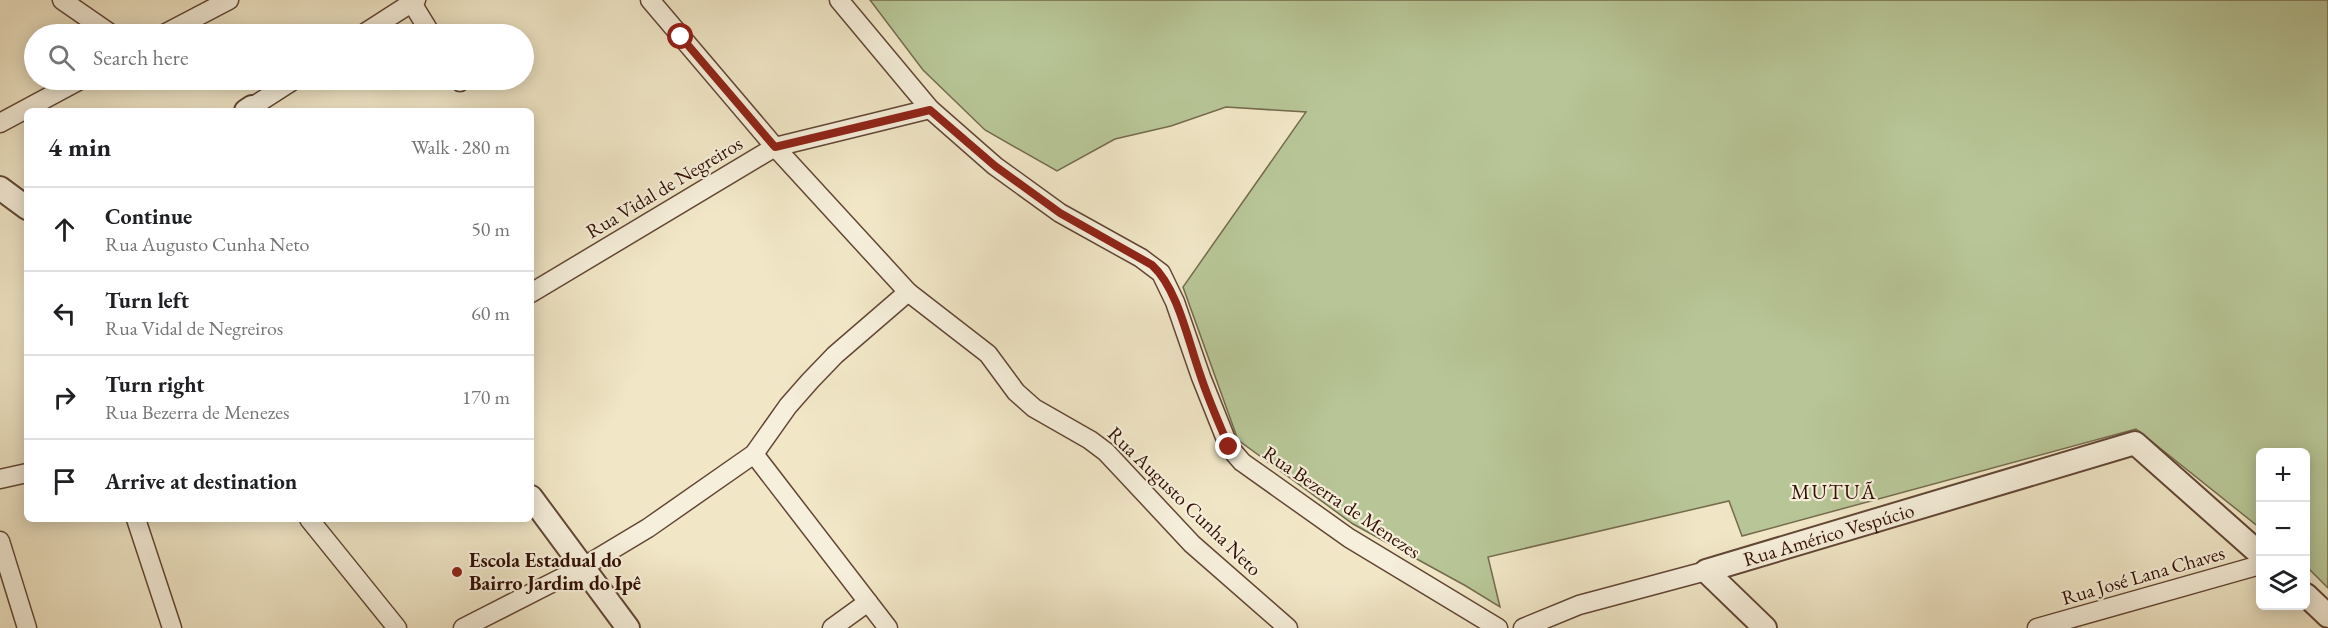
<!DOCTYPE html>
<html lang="en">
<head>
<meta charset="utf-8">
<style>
  :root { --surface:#fff; --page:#f6f6f6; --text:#202124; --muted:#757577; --line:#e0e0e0 }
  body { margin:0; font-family:"EB Garamond",serif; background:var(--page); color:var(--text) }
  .controls { position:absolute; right:18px; bottom:18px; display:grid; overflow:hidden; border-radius:9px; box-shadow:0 3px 15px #0003 }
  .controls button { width:54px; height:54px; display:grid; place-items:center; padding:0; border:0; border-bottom:2px solid var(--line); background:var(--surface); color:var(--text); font:30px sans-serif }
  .stop { position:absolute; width:18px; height:18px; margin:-14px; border:4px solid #8f2418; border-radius:50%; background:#fff }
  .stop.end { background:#8f2418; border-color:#fff; box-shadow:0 2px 6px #0008 }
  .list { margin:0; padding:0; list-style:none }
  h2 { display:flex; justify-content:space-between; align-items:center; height:78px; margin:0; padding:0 24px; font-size:26px }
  h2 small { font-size:20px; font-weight:400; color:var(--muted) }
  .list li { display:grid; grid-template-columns:39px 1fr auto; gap:18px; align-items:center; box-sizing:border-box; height:84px; padding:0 24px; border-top:2px solid var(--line) }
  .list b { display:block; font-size:22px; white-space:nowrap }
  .list p { margin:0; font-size:20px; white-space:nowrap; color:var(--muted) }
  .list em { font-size:20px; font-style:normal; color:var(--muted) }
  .icon { flex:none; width:33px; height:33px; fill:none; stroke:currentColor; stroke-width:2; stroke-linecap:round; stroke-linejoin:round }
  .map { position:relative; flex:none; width:2328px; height:628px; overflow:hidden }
  .search { position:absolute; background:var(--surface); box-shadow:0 3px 15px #0003; left:24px; top:24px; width:510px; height:66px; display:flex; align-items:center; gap:15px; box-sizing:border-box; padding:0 21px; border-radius:33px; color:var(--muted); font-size:22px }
  .panel { position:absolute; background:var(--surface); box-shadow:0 3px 15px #0003; left:24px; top:108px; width:510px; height:414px; border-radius:9px }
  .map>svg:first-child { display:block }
  .green { fill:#b8c697; stroke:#756b4e; stroke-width:1.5 }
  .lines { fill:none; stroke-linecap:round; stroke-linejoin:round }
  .minor-casing { stroke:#624635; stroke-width:21 }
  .tertiary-casing { stroke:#624635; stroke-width:26 }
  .minor { stroke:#f6efdb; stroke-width:18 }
  .tertiary { stroke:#f6efdb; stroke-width:22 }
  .route { stroke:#8f2418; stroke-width:8 }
  .poi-dot { fill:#8f2418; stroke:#f6efdb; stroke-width:2 }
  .labels { text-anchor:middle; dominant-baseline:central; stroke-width:4.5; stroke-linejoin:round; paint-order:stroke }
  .street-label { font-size:20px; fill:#321004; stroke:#f6efdb }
  .poi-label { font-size:20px; font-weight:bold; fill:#321004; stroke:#f6efdb; text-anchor:start }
  .neighbourhood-label { font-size:21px; letter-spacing:1.5px; fill:#321004; stroke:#f6efdb }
</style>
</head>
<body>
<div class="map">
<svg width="2328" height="628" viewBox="0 0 2328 628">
  <rect width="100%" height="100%" fill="#f1e7c7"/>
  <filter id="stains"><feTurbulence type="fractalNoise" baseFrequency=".00333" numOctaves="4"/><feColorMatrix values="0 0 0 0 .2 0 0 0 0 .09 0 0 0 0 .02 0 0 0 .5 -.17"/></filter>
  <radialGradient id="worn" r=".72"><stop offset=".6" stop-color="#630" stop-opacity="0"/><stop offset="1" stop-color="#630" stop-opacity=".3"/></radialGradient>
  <!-- green -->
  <polygon class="green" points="870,0 2328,0 2328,588 2306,566 2306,452 2260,452 2260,528 2136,429 1742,536 1729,501 1488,557 1500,607 1466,586 1353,524 1238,440 1183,287 1306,112 1226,107 1171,126 1115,139 1057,171 985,130 923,70"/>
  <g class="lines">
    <!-- minor casing -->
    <g class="minor-casing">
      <g id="minor">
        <polyline points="62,0 111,34"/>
        <polyline points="650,0 775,147 908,292 988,354 1016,392 1034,408 1090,440 1106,452 1192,544 1288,628"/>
        <polyline points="839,0 930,109 995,166 1060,213 1141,258 1161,273 1175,302 1201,377 1229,447 1242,462 1349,538 1498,628"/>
        <polyline points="412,3 431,34"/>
        <polyline points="164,34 229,0"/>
        <polyline points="363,34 416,0"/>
        <polyline points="458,80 460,82"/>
        <polyline points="252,107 294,80"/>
        <polyline points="0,123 80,80"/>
        <polyline points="531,293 775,147 930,109"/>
        <polyline points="754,454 888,628"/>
        <polyline points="0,479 27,473"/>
        <polyline points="136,519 172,628"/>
        <polyline points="309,519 397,628"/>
        <polyline points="0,541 27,628"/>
        <polyline points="463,628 583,567 648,528 754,454 788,406 810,381 835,355 908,292"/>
        <polyline points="832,628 868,602"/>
        <polyline points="1523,628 1579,605 1706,571"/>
        <polyline points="2037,628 2260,565"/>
      </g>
    </g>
    <!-- tertiary casing -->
    <g class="tertiary-casing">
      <g id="tertiary">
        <polyline points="246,111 252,107 255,111"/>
        <polyline points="0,188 27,208"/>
        <polyline points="531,497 628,628"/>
        <polyline points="2306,595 2328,616"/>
        <path id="s1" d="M 1765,628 L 1706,571 L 2135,443 L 2260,554"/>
      </g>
    </g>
    <!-- minor -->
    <use href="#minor" class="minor"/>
    <!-- tertiary -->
    <use href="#tertiary" class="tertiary"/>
  </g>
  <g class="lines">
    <!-- route -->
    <path class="route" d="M 681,37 L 775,147 L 930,110 L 995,166 L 1060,213 L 1152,265 C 1178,289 1188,341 1200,374 C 1208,399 1219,423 1229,447"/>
  </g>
  <!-- markers -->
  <circle class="poi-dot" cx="457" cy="572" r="6"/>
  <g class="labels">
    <!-- street labels -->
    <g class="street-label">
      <text transform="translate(664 187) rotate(-31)">Rua Vidal de Negreiros</text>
      <text transform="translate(1185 501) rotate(44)">Rua Augusto Cunha Neto</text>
      <text transform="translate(1342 502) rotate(34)">Rua Bezerra de Menezes</text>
      <text stroke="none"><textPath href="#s1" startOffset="210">Rua Américo Vespúcio</textPath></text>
      <text transform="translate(2143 575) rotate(-16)">Rua José Lana Chaves</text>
    </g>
    <!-- poi labels -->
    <g class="poi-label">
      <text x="469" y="560">Escola Estadual do<tspan x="469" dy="23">Bairro Jardim do Ipê</tspan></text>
    </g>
    <!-- neighbourhood labels -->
    <g class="neighbourhood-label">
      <text x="1834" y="491">MUTUÃ</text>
    </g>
  </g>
  <rect width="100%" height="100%" filter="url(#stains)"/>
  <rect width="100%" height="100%" fill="url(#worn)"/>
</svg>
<div class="controls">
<button>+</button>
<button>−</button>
<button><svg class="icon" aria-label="layers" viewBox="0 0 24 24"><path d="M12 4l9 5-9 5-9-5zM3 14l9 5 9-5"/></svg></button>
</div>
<div class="stop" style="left:681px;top:37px"></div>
<div class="stop end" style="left:1229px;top:447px"></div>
<div class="search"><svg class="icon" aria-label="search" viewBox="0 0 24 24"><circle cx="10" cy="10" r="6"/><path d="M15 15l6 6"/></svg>Search here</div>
<section class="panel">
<h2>4 min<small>Walk · 280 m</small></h2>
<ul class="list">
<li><svg class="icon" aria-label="ahead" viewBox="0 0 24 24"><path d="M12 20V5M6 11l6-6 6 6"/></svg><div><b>Continue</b><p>Rua Augusto Cunha Neto</p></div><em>50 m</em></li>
<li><svg class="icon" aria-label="left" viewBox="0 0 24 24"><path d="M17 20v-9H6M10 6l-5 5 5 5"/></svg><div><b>Turn left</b><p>Rua Vidal de Negreiros</p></div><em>60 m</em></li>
<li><svg class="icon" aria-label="right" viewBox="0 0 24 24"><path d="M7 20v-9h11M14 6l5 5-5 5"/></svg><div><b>Turn right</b><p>Rua Bezerra de Menezes</p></div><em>170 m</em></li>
<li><svg class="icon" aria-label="arrive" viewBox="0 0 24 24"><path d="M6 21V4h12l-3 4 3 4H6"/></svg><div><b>Arrive at destination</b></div></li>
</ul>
</section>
</div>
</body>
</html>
